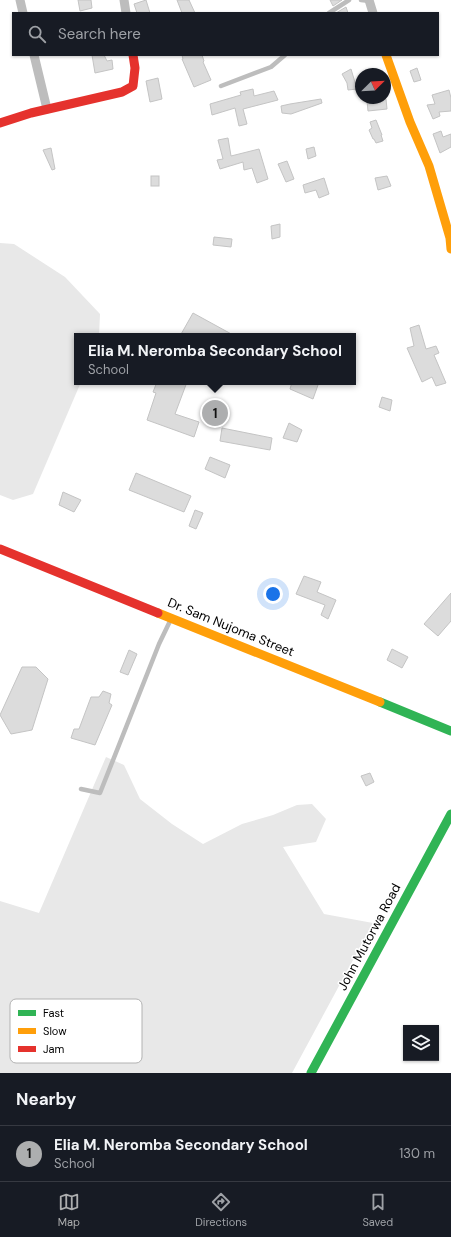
<!DOCTYPE html>
<html lang="en">
<head>
<meta charset="utf-8">
<style>
  :root { --surface:#171b24; --page:#242831; --text:#f1f3f6; --muted:#9ea1a6; --line:#363941; --accent:#adaeaf }
  body { margin:0; font-family:"DM Sans",sans-serif; background:var(--page); color:var(--text) }
  .controls { position:absolute; right:12px; bottom:12px; display:grid; overflow:hidden; border-radius:0px; box-shadow:0 1px 3px #0004 }
  .controls button { width:36px; height:36px; display:grid; place-items:center; padding:0; border:0; border-bottom:1px solid var(--line); background:var(--surface); color:var(--text); font:20px sans-serif }
  .compass { position:absolute; left:355px; top:68px; width:36px; height:36px; border-radius:50%; background:var(--surface); box-shadow:0 1px 3px #0004; rotate:66deg }
  .you { position:absolute; left:273px; top:594px; width:14px; height:14px; margin:-10px; border:3px solid #fff; border-radius:50%; background:#1a73e8; box-shadow:0 0 0 6px #1a73e833 }
  .badge { display:grid; place-items:center; width:26px; height:26px; border-radius:50%; background:var(--accent); color:#111; font-size:13px; font-weight:700 }
  .pin { position:absolute; translate:-50% -50%; border:2px solid #fff; box-shadow:0 1px 4px #0006 }
  .popup { position:absolute; left:74px; top:333px; width:282px; height:52px; box-sizing:border-box; display:grid; place-content:center; border-radius:0px; background:var(--surface); filter:drop-shadow(0 1px 3px #0005); font-size:13px; white-space:nowrap; color:var(--muted) }
  .popup b { font-size:15px; color:var(--text) }
  .popup::after { content:''; position:absolute; left:50%; top:100%; margin-left:-8px; border:8px solid transparent; border-top-color:var(--surface) }
  .list { margin:0; padding:0; list-style:none }
  h2 { display:flex; justify-content:space-between; align-items:center; height:52px; margin:0; padding:0 16px; font-size:17px }
  h2 small { font-size:13px; font-weight:400; color:var(--muted) }
  .list li { display:grid; grid-template-columns:26px 1fr auto; gap:12px; align-items:center; box-sizing:border-box; height:56px; padding:0 16px; border-top:1px solid var(--line) }
  .list b { display:block; font-size:15px; white-space:nowrap }
  .list p { margin:0; font-size:13px; white-space:nowrap; color:var(--muted) }
  .list em { font-size:13px; font-style:normal; color:var(--muted) }
  .icon { flex:none; width:22px; height:22px; fill:none; stroke:currentColor; stroke-width:2; stroke-linecap:round; stroke-linejoin:round }
  .map { position:relative; flex:none; width:451px; height:1073px; overflow:hidden }
  .search { position:absolute; background:var(--surface); box-shadow:0 1px 3px #0004; left:12px; right:12px; top:12px; height:44px; display:flex; align-items:center; gap:10px; box-sizing:border-box; padding:0 14px; border-radius:0px; color:var(--muted); font-size:15px }
  .sheet { height:108px; background:var(--surface) }
  nav { display:flex; justify-content:space-around; align-items:center; box-sizing:border-box; height:56px; border-top:1px solid var(--line); background:var(--surface); font-size:11px; color:var(--muted) }
  nav a { display:grid; justify-items:center; gap:2px }
  nav .on { color:var(--accent) }
  .map>svg:first-child { display:block }
  .green { fill:#e8e8e8 }
  .building { fill:#dcdcdc; stroke:#c4c4c4 }
  .lines { fill:none; stroke-linecap:round; stroke-linejoin:round }
  .lane { stroke:#bdbdbd; stroke-width:4.5 }
  .street { stroke:#bdbdbd; stroke-width:9 }
  .fast { stroke:#30b455; stroke-width:9 }
  .slow { stroke:#ff9f0a; stroke-width:9 }
  .jam { stroke:#e5322d; stroke-width:9 }
  .labels { text-anchor:middle; dominant-baseline:central; stroke-width:3; stroke-linejoin:round; paint-order:stroke }
  .street-label { font-size:13px; fill:#000; stroke:#fff }
  .key { fill:#fff; stroke:#b2b2b2; stroke-width:1 }
  .key-label { font-size:11px; fill:#000 }
</style>
</head>
<body>
<div class="map">
<svg width="451" height="1073" viewBox="0 0 451 1073">
  <rect width="100%" height="100%" fill="#fff"/>
  <!-- green -->
  <g class="green">
    <polygon points="0,243 14,244 65,277 100,314 99,336 77,336 77,382 81,382 33,494 13,500 0,495"/>
    <polygon points="106,757 124,765 140,799 172,824 203,844 242,824 273,815 297,805 312,804 326,819 316,842 283,847 324,914 373,923 292,1073 0,1073 0,901 39,913"/>
  </g>
  <!-- building -->
  <g class="building">
    <polygon points="78,0 91,0 92,8 80,11"/>
    <polygon points="146,0 150,13 137,13 134,4"/>
    <polygon points="177,0 189,0 195,13 182,13"/>
    <polygon points="330,0 342,0 333,6"/>
    <polygon points="346,7 348,13 336,13"/>
    <polygon points="92,55 104,55 107,61 112,60 113,69 95,73"/>
    <polygon points="182,55 202,55 204,61 203,62 211,80 194,87 182,59 183,59"/>
    <polygon points="417,68 421,80 414,82 410,71"/>
    <polygon points="351,69 357,89 348,90 347,83 342,74"/>
    <polygon points="158,78 162,99 150,102 146,81"/>
    <polygon points="253,89 254,96 274,91 278,100 243,109 247,124 239,126 235,108 212,115 210,104 241,95 240,92"/>
    <polygon points="449,90 451,98 451,111 439,112 440,116 433,119 427,105 435,104 432,95"/>
    <polygon points="321,99 322,103 291,114 282,113 281,106 290,104"/>
    <polygon points="386,99 387,109 368,111 367,101"/>
    <polygon points="376,120 382,135 381,135 383,141 376,143 374,139 373,139 369,130 372,128 370,122"/>
    <polygon points="441,131 443,137 451,134 451,147 440,153 433,134"/>
    <polygon points="228,138 231,156 259,149 268,179 257,183 252,168 244,170 243,162 220,169 217,160 223,159 218,140"/>
    <polygon points="314,147 316,156 308,159 306,149"/>
    <polygon points="51,148 55,169 52,170 43,150"/>
    <polygon points="287,161 294,179 286,182 278,164"/>
    <rect x="151" y="176" width="8" height="10"/>
    <polygon points="387,176 391,186 378,190 375,178"/>
    <polygon points="324,178 329,194 319,198 316,190 305,193 303,185"/>
    <polygon points="280,224 280,237 272,239 271,226"/>
    <polygon points="214,237 232,239 231,247 213,245"/>
    <polygon points="193,313 235,336 180,336"/>
    <polygon points="419,325 426,349 436,346 439,353 434,355 446,383 436,386 432,377 422,382 407,348 414,346 410,328"/>
    <polygon points="157,382 187,382 175,414 199,422 194,437 147,420 156,393 153,392"/>
    <polygon points="292,382 312,382 318,385 313,399 290,389"/>
    <polygon points="382,397 392,400 390,411 379,407"/>
    <polygon points="289,423 302,430 297,442 283,438"/>
    <polygon points="222,428 272,438 270,450 220,441"/>
    <polygon points="210,457 230,465 225,478 205,469"/>
    <polygon points="136,473 191,496 184,512 129,490"/>
    <polygon points="63,492 81,500 74,512 59,505"/>
    <polygon points="195,510 203,513 196,529 189,526"/>
    <polygon points="304,576 321,582 317,592 336,600 328,619 321,615 325,605 296,594"/>
    <polygon points="451,593 451,621 438,636 424,624"/>
    <polygon points="392,649 408,657 402,668 387,660"/>
    <polygon points="129,650 137,654 128,675 120,672"/>
    <polygon points="22,667 36,667 48,679 32,730 11,734 0,715"/>
    <polygon points="103,691 111,694 109,703 112,705 95,745 71,738 74,729 79,729 91,697 99,697"/>
    <polygon points="370,773 374,782 366,786 361,776"/>
  </g>
  <g class="lines">
    <!-- lane -->
    <g class="lane">
      <polyline points="361,0 370,1"/>
      <polyline points="329,13 349,0"/>
      <polyline points="221,86 271,67 285,55"/>
      <polyline points="81,789 100,793 159,644 171,619"/>
    </g>
    <!-- street -->
    <g class="street">
      <polyline points="20,0 23,13"/>
      <polyline points="124,0 126,13"/>
      <polyline points="369,0 373,13"/>
      <polyline points="34,55 47,109"/>
    </g>
    <!-- fast -->
    <g class="fast">
      <polyline points="380,702 451,731"/>
      <polyline points="311,1073 451,814"/>
    </g>
    <!-- slow -->
    <g class="slow">
      <polyline points="386,55 410,122 429,166 450,238 451,249"/>
      <polyline points="158,613 380,702"/>
    </g>
    <!-- jam -->
    <g class="jam">
      <polyline points="0,123 31,113 122,92 133,86 135,68 133,55"/>
      <polyline points="0,549 158,613"/>
    </g>
  </g>
  <g class="labels">
    <!-- street labels -->
    <g class="street-label">
      <text transform="translate(231 627) rotate(22)">Dr. Sam Nujoma Street</text>
      <text transform="translate(369 937) rotate(-62)">John Mutorwa Road</text>
    </g>
  </g>
  <!-- legend -->
  <rect x="10" y="999" width="132" height="64" rx="6" class="key"/>
  <rect x="18" y="1010" width="18" height="6" fill="#30b455"/>
  <rect x="18" y="1028" width="18" height="6" fill="#ff9f0a"/>
  <rect x="18" y="1046" width="18" height="6" fill="#e5322d"/>
  <g class="key-label">
    <text x="43" y="1017">Fast</text>
    <text x="43" y="1035">Slow</text>
    <text x="43" y="1053">Jam</text>
  </g>
</svg>
<div class="controls">
<button><svg class="icon" aria-label="layers" viewBox="0 0 24 24"><path d="M12 4l9 5-9 5-9-5zM3 14l9 5 9-5"/></svg></button>
</div>
<svg class="compass" viewBox="-18 -18 36 36"><path d="M0-13l5 13h-10z" fill="#e53935"/><path d="M0 13l5-13h-10z" fill="#9ea1a6"/></svg>
<div class="you"></div>
<div class="pin badge" style="left:215px;top:413px">1</div>
<div class="popup"><b>Elia M. Neromba Secondary School</b>School</div>
<div class="search"><svg class="icon" aria-label="search" viewBox="0 0 24 24"><circle cx="10" cy="10" r="6"/><path d="M15 15l6 6"/></svg>Search here</div>
</div>
<section class="sheet">
<h2>Nearby<small></small></h2>
<ul class="list">
<li><span class="badge">1</span><div><b>Elia M. Neromba Secondary School</b><p>School</p></div><em>130 m</em></li>
</ul>
</section>
<nav>
<a class="on"><svg class="icon" aria-label="map" viewBox="0 0 24 24"><path d="M3 6l6-2 6 2 6-2v14l-6 2-6-2-6 2zM9 4v14M15 6v14"/></svg>Map</a>
<a><svg class="icon" aria-label="directions" viewBox="0 0 24 24"><path d="M12 3l9 9-9 9-9-9zM9 14v-3h6M13 9l2 2-2 2"/></svg>Directions</a>
<a><svg class="icon" aria-label="saved" viewBox="0 0 24 24"><path d="M7 4h10v16l-5-4-5 4z"/></svg>Saved</a>
</nav>
</body>
</html>
